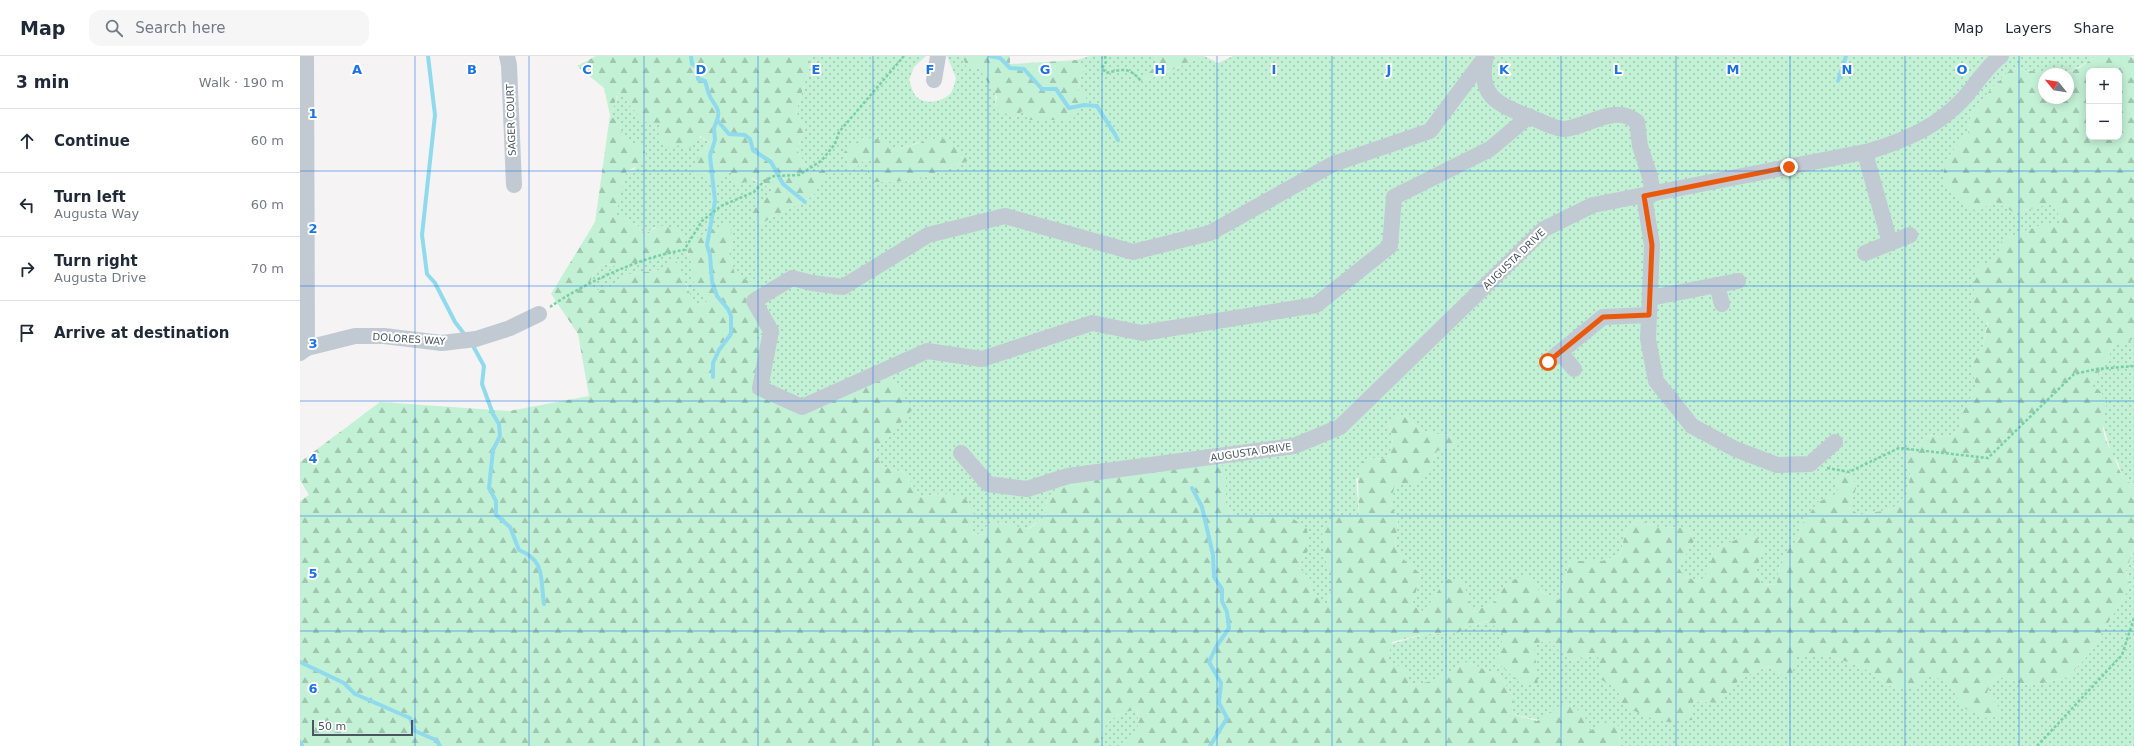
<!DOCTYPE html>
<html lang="en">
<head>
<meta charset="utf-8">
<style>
  :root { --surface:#fff; --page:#f6f6f7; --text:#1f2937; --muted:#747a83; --line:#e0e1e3 }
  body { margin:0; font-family:"DejaVu Sans",sans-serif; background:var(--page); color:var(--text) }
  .controls { position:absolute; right:12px; top:12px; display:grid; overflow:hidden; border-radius:8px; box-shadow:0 2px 10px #0003 }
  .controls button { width:36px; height:36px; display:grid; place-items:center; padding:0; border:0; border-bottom:1px solid var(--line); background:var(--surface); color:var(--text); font:20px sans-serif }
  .compass { position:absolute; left:1738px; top:12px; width:36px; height:36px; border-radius:50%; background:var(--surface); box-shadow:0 2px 10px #0003; rotate:300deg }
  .scale { position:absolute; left:12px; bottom:10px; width:101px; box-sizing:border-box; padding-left:4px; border:2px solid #4a5661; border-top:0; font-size:11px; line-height:14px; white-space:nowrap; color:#4a5661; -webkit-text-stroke:3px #fff; paint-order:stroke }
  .stop { position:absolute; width:12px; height:12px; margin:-9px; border:3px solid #ea580c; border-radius:50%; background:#fff }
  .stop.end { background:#ea580c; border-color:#fff; box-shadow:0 1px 4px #0008 }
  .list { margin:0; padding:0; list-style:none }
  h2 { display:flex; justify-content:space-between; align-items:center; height:52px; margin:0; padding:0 16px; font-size:17px }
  h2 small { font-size:13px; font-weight:400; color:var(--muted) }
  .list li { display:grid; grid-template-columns:26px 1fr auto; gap:12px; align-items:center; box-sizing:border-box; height:64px; padding:0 16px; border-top:1px solid var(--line) }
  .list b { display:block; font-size:15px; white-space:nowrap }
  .list p { margin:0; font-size:13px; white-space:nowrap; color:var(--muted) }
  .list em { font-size:13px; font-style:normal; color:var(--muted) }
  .icon { flex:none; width:22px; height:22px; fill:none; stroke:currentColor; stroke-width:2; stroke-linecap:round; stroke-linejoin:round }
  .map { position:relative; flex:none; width:1834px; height:690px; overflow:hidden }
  header { display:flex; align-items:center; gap:24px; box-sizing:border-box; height:56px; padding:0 20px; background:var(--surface); border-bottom:1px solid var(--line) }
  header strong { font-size:19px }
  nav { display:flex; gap:22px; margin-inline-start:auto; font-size:14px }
  .search { width:280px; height:36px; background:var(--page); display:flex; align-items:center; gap:10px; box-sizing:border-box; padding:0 14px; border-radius:12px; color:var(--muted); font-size:15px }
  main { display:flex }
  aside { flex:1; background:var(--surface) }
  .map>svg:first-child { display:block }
  .grass { fill:url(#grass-dots); fill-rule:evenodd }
  .forest { fill:url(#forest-firs); fill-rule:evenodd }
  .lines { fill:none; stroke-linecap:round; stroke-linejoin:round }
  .stream { stroke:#90daee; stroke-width:4 }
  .path { stroke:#7ad0a6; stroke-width:2.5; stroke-dasharray:3 2; stroke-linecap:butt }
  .minor { stroke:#c1cad2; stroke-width:16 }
  .route { stroke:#ea580c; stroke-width:5 }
  .grid { fill:none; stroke:#1a73e8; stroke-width:1; stroke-opacity:0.55 }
  .labels { text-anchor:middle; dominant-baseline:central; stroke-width:4; stroke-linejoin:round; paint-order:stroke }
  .street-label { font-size:10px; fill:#4a5661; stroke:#fff }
  .grid-label { font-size:13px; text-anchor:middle; font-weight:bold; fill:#1a73e8; stroke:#fff; stroke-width:4; stroke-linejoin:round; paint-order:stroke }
</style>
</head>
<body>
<header>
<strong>Map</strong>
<div class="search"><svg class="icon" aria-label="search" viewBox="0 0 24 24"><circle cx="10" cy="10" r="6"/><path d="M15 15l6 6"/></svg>Search here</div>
<nav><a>Map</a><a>Layers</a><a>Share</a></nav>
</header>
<main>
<aside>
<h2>3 min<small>Walk · 190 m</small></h2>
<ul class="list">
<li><svg class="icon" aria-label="ahead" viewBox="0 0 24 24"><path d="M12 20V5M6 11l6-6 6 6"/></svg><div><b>Continue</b></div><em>60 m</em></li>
<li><svg class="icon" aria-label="left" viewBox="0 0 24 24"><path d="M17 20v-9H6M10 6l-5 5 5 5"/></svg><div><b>Turn left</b><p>Augusta Way</p></div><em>60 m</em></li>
<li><svg class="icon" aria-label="right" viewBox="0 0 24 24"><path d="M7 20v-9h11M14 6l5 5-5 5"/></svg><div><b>Turn right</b><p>Augusta Drive</p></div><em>70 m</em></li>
<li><svg class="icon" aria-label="arrive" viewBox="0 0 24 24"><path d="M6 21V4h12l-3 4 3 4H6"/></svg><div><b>Arrive at destination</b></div></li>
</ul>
</aside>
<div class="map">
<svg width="1834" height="690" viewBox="0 0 1834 690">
  <defs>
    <pattern id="grass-dots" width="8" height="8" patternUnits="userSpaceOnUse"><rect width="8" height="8" fill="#c3f1d5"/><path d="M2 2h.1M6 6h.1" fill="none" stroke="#a0c6b0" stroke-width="1.8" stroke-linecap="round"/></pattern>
    <pattern id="forest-firs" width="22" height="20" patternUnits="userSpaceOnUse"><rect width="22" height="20" fill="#c3f1d5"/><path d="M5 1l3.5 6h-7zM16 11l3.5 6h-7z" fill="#a0c6b0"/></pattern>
  </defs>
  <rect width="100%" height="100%" fill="#f5f3f3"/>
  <!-- grass -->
  <g class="grass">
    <path d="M 509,0 L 626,0 L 614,11 L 609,24 C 611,28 612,35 615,39 C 623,50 643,46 651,37 C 653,33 655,27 656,22 L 647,0 L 662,0 L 667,11 L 678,11 C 687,24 699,34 695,50 L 715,63 L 722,55 L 729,64 L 772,64 L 781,20 L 784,15 L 777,4 L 790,0 L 854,0 L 859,6 L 841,25 C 864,20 882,8 904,0 L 918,7 L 933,0 L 1796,0 C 1762,25 1751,17 1712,12 L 1692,32 L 1671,58 L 1668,77 L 1646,104 C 1658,114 1702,155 1715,155 C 1728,155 1741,150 1753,145 L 1763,169 L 1742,169 L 1703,183 L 1683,290 L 1672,304 L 1676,332 L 1661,359 L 1662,374 L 1646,381 L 1625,379 L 1620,387 L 1604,400 L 1610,417 L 1608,437 L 1592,453 L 1560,459 L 1549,452 L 1557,430 L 1518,446 L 1502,468 L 1497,484 L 1483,499 L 1478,517 L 1478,529 L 1462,528 L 1456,516 L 1463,493 L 1453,477 L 1413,494 L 1410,512 L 1401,526 L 1383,520 L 1378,511 L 1394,485 L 1388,471 L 1362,472 L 1337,464 L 1326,474 L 1320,499 L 1302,505 L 1270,505 L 1259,544 L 1238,534 L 1207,527 L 1194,547 L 1172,556 L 1163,526 L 1146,523 L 1124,556 L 1112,549 L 1121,518 L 1105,505 L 1095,489 L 1098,465 L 1090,446 L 1094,429 L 1130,411 L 1137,395 L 1158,389 L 1151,378 C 1126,379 1121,377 1104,359 L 1088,365 L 1093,383 L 1089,402 L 1065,403 L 1058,422 L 1056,422 L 1059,461 L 1026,505 L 1034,525 L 1027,549 L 1011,538 L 1010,523 L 998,511 L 1009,493 L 965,458 L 932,461 L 926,442 L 926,419 L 747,441 L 744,461 L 728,473 L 689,465 L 683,479 L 669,477 L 643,437 L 621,441 L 603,416 L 583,411 L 574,396 L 590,378 L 466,372 L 435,218 L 429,197 L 433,183 L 387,196 L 408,245 L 398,250 L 390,241 L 387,228 L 359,214 L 325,219 L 315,228 L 302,235 L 288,233 L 293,218 L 303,208 L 325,212 L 352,200 L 383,194 L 355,171 L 345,178 L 337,169 L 315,158 L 326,116 L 335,113 L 341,90 L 323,84 L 320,68 L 310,59 L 320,35 C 324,41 328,48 333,53 C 351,69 388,72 410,87 L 400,98 L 473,133 L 460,149 L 448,157 L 460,168 L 513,140 L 528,113 L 511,119 L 497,94 L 505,72 L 496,56 L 510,10 ZM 621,86 L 670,104 L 638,117 L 614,125 L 574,126 L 571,105 L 564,104 L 551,116 L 544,96 L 591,95 Z"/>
    <polygon points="1834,281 1834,430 1823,422 1818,407 1812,399 1791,329 1808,302 1814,287 1828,287"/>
    <polygon points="1834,492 1834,690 1319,690 1320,671 1289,675 1212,658 1214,641 1198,619 1167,606 1132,625 1108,630 1086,606 1091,588 1125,578 1156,577 1166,571 1190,565 1204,579 1234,588 1248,584 1271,605 1298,598 1393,645 1417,647 1441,622 1469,610 1491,624 1495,600 1527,600 1561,610 1590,630 1616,631 1633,618 1656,634 1687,636 1697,620 1730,630 1768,621 1789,598 1830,531 1826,515"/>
    <path d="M 837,653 C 840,673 839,679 820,688 L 820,690 L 799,690 C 802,665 814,659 837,653 Z"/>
  </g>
  <!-- forest -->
  <g class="forest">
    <path d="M 296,0 L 509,0 L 510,10 L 496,56 L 505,72 L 497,94 L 511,119 L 529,112 L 513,140 L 460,168 L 447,157 L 460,149 L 473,133 L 452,122 L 437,130 L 429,113 L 415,126 L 392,116 L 400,98 L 410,87 L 400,80 L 390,93 L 380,89 L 368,92 L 358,81 L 361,67 L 344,66 L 319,36 L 310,59 L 320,68 L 323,84 L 342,90 L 346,98 L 344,106 L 326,116 L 316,158 L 337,169 L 345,178 C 360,168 363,168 379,174 L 384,184 L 384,194 L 352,200 L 324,212 L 303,208 L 293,218 L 288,233 L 302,234 L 315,228 L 325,219 L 359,214 L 374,202 C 386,218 385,236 398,250 L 408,245 L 392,224 C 396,211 387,202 387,190 L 407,175 L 429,168 L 433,183 L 429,197 L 435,218 L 453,227 L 454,245 L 463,260 L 457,281 L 467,299 L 461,332 L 502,351 L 553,328 L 586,322 L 599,331 L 612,354 L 574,396 L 583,411 L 603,416 L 621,441 L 643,437 L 666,443 L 675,460 L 669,477 L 683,479 L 689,465 L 729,473 L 744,461 L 747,442 L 768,420 L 918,400 L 926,419 L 926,442 L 932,461 L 965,458 L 991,461 L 1007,473 L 1009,493 L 998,511 L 1010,523 L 1011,538 L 1027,548 L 1034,525 L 1026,505 L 1022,477 L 1036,459 L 1059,461 L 1058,422 L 1064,403 L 1089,402 L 1093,383 L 1088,364 L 1104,359 C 1121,377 1126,379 1152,378 L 1159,389 L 1137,395 L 1130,411 L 1117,428 L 1095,429 L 1090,446 L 1098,465 L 1095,489 L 1105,505 L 1121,518 L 1112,549 L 1124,556 L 1146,523 L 1163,525 L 1172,556 L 1194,547 L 1207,527 L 1228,517 L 1238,534 L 1259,544 L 1270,505 L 1302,505 L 1320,499 L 1326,474 L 1337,464 L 1362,472 L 1388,471 L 1394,485 L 1378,511 L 1384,520 L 1400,526 L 1410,512 L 1413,494 L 1453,476 L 1463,493 L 1456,516 L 1462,528 L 1477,529 L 1478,517 L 1483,499 L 1497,484 L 1502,468 L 1518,446 L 1538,437 L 1536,423 L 1549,416 L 1557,430 L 1549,452 L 1560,459 L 1592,453 L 1608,437 L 1610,417 L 1604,400 L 1620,387 L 1625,379 L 1646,381 L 1662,374 L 1661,359 L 1676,332 L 1672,304 L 1683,290 L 1688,266 L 1673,252 L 1675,212 L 1697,203 L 1702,183 L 1742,169 L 1763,169 L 1753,146 L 1736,152 L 1713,156 L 1694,145 L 1678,156 L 1657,143 L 1642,127 L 1646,104 L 1668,77 L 1671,58 L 1692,32 L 1712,12 L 1754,18 L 1744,18 L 1744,42 L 1768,42 L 1768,18 L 1760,18 L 1779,12 L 1796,0 L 1829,0 L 1834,2 L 1834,281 L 1828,287 L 1814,287 L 1808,302 L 1791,329 L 1800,335 L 1807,345 L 1803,373 L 1805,382 L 1823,422 L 1834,430 L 1834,492 L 1826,515 L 1830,531 L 1789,598 L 1768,621 L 1730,630 L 1697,620 L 1687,636 L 1704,658 L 1689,663 L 1659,650 L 1656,634 L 1633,619 L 1616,632 L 1590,630 L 1561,610 L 1527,600 L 1496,600 L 1491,624 L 1469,610 L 1441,622 L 1417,647 L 1393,645 L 1392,664 L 1367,666 L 1344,660 L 1317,645 L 1320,634 L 1300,623 L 1298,598 L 1271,605 L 1248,584 L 1234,588 L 1238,628 L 1220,627 L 1196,605 L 1204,579 L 1189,565 L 1166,571 L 1157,577 L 1125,578 L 1092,586 L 1087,606 L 1108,613 L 1108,630 L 1132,625 L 1167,606 L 1198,619 L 1214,641 L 1212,658 L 1237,665 L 1265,646 L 1284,658 L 1290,675 L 1309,664 L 1320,671 L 1319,690 L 820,690 L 820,688 C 837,680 841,671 837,653 C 814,659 802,665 799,690 L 0,690 L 0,445 L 9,439 L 0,424 L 0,406 L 80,346 L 209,355 L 289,340 L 278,278 L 251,238 L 295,166 L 310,59 L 304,32 L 277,10 ZM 1789,15 L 1819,15 L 1819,81 L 1789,81 Z"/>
    <polygon points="662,0 710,0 710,8 777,4 784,15 781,20 778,34 787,39 784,49 772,64 729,64 722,55 715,63 695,50 697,41 678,11 667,11"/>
    <path d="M 854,0 L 904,0 C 882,8 863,20 841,25 L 859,6 Z"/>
    <polygon points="640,81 655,88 670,104 638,117 614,125 574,126 568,117 571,105 564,104 551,116 544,96 562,82 583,83 591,95"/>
  </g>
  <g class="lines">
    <!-- stream -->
    <g class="stream">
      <polyline points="128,0 135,59 122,179 127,218 135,227 155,266 165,279"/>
      <path d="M 391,0 L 392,8 L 397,11 L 398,23 L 405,25 C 407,30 407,34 409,38 C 412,48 422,52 417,64 L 429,78 L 445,79 L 450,83 L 453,94 L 471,106 L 483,128 L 505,146"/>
      <path d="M 690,0 L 700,2 L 710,12 L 724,13 L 742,33 L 756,33 L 769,52 L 784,49 L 797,50 C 804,62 812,72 818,84"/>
      <polyline points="1538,25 1546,0"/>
      <path d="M 172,288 L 184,310 L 182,328 L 193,358 L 199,368 L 200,380 L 193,394 L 189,432 L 196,445 L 196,459 L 210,471 L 219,494 C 246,505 240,522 244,548"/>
      <polyline points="413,321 413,307 419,294 431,278 431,260 428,253 417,240 412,225 410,199 407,189 415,145 410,100 415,84 414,72 417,64"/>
      <polyline points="892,432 902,451 913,499 914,521 922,533 922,545 927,556 929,572 916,591 909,606 921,627 919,647 927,662 910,690"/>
      <polyline points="0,606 44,627 55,638 110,662 115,675 136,684 140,690"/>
      <polyline points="0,686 2,690"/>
    </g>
    <!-- path -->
    <g class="path">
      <path d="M 805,0 L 806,6 L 802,12 L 806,17 C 824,13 829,11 841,25"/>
      <path d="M 250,251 C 284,227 343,200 384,194 L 402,165 L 421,150 L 454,136 L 464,125 L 474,120 L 499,119 L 521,105 L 535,88 L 539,76 L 604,0"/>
      <polyline points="1527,412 1549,416 1599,392 1688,402 1774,318 1797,313 1834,310"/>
      <polyline points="1737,690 1822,599 1834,562"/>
    </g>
    <!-- minor -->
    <g class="minor">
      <polyline points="6,0 7,292"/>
      <polyline points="207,0 209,9 214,129"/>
      <polyline points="1186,0 1130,75 1033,108 910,177 833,196 705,160 628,179 543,231 512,227 492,222 454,245 471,275 460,332 502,351 627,295 682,303 792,267 842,277 1016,249 1090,190 1094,141 1190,93 1229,60"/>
      <path d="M 1186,0 C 1176,42 1200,49 1232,62 C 1241,65 1254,73 1264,73 C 1288,71 1314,47 1337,66 L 1340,90 L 1350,121 L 1353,138"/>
      <polyline points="634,24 638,0"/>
      <polyline points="1565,97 1590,187"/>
      <polyline points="1344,140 1352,189 1348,283 1356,325 1392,370 1435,393 1477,409 1510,408 1535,386"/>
      <polyline points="1565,197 1610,179"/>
      <polyline points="1417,229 1422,248"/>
      <polyline points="1350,242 1438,225"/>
      <polyline points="1260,296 1274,313"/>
      <polyline points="0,297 7,292 55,280 84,280 142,287 176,283 210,272 239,258"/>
      <polyline points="1248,306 1303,261 1349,259"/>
      <path d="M 661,397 L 688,428 L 727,433 L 768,420 L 994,390 L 1040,371 L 1244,173 L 1293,149 L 1570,95 C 1606,84 1639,70 1665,41 C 1676,28 1687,10 1701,0"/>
    </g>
  </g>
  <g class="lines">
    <!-- route -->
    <polyline class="route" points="1248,306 1303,261 1349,259 1352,189 1344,140 1489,111"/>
  </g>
  <!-- grid -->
  <path class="grid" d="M 115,0 L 115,690M 229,0 L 229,690M 344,0 L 344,690M 458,0 L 458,690M 573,0 L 573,690M 688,0 L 688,690M 802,0 L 802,690M 917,0 L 917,690M 1032,0 L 1032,690M 1146,0 L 1146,690M 1261,0 L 1261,690M 1376,0 L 1376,690M 1490,0 L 1490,690M 1605,0 L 1605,690M 1719,0 L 1719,690M 0,115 L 1834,115M 0,230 L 1834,230M 0,345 L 1834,345M 0,460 L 1834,460M 0,575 L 1834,575"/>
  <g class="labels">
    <!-- street labels -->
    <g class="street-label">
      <text transform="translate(211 64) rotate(-92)">SAGER COURT</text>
      <text transform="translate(1214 203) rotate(-44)">AUGUSTA DRIVE</text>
      <text transform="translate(109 283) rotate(4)">DOLORES WAY</text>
      <text transform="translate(951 396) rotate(-8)">AUGUSTA DRIVE</text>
    </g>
  </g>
  <g class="grid-label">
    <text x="57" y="18">A</text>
    <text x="172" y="18">B</text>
    <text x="287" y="18">C</text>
    <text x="401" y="18">D</text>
    <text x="516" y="18">E</text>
    <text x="630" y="18">F</text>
    <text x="745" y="18">G</text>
    <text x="860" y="18">H</text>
    <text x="974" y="18">I</text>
    <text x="1089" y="18">J</text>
    <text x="1204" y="18">K</text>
    <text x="1318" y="18">L</text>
    <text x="1433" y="18">M</text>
    <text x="1547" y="18">N</text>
    <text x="1662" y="18">O</text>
    <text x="13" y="62">1</text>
    <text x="13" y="177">2</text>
    <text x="13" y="292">3</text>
    <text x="13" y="407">4</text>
    <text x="13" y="522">5</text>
    <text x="13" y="637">6</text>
  </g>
</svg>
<div class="controls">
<button>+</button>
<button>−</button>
</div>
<svg class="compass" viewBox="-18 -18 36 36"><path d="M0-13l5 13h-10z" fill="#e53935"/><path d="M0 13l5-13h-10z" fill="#747a83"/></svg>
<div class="scale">50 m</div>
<div class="stop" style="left:1248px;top:306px"></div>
<div class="stop end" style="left:1489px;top:111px"></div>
</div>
</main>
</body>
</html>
